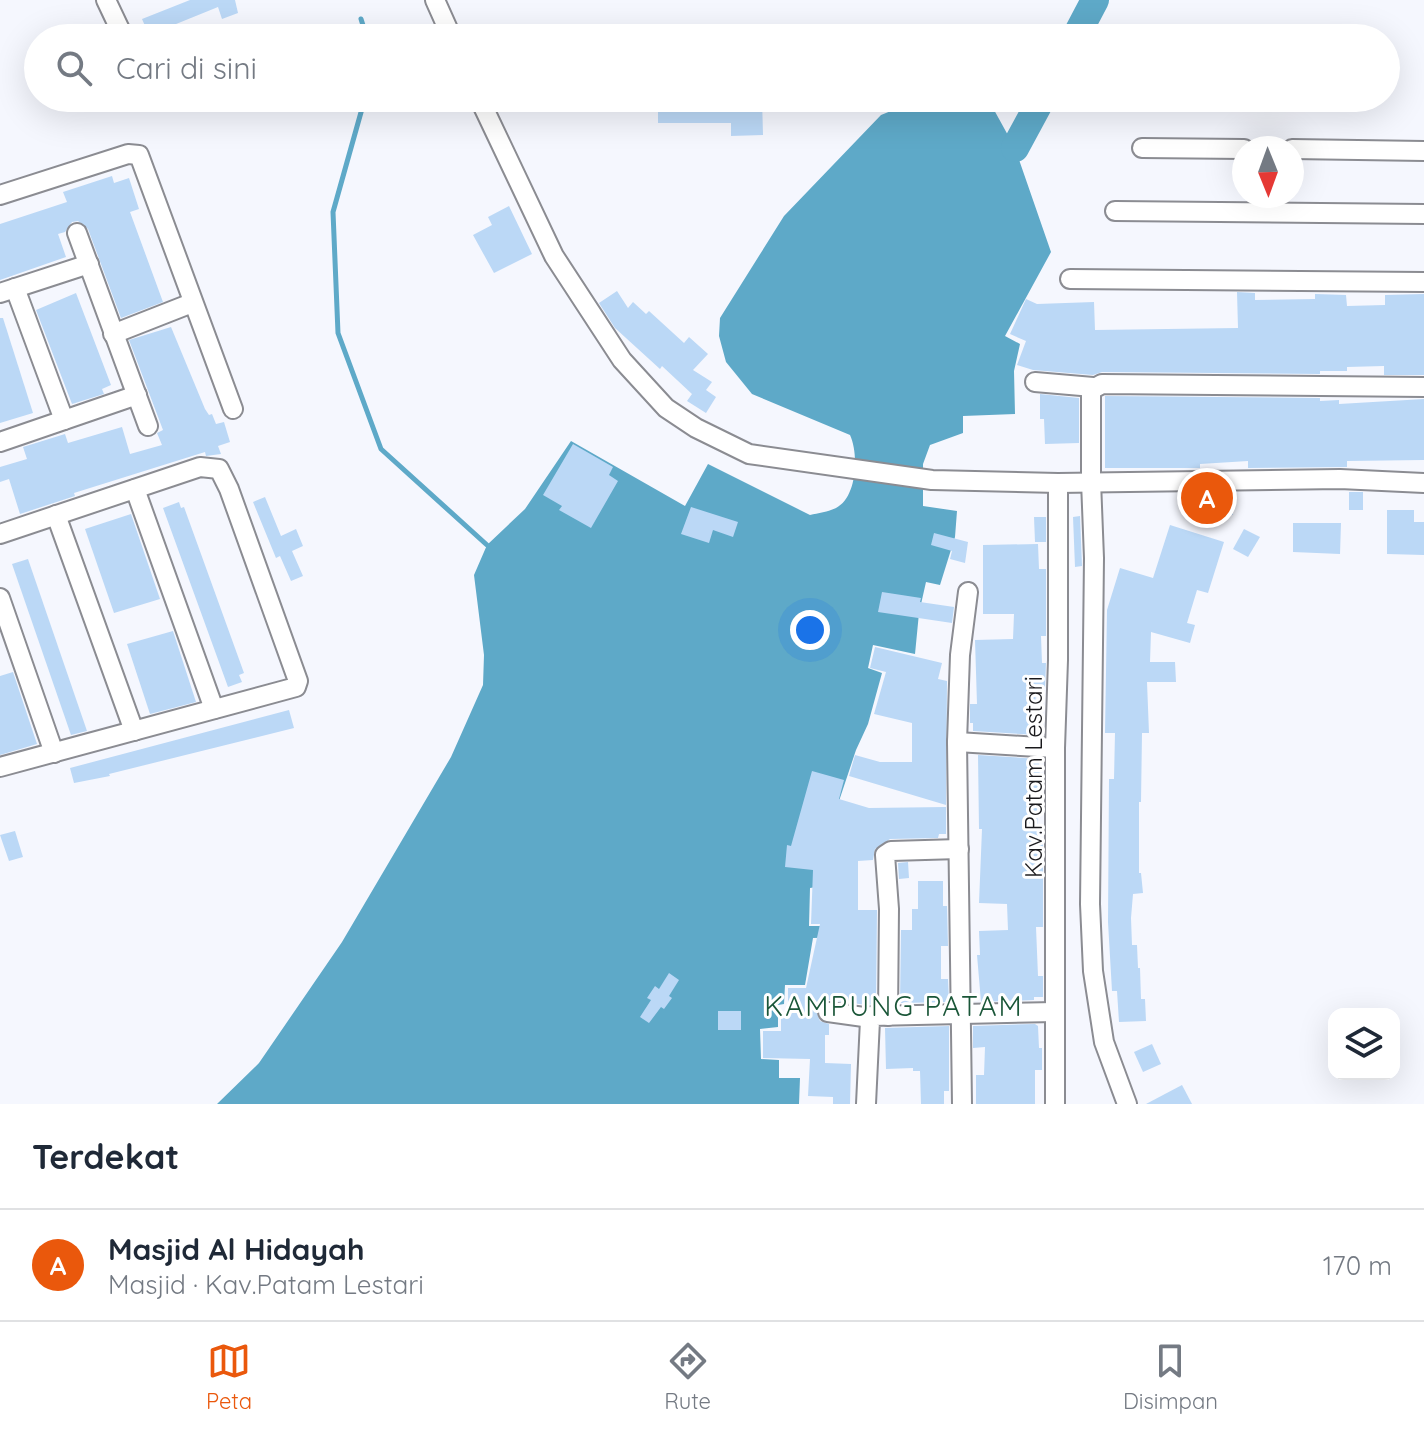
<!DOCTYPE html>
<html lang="id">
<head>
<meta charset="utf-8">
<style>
  :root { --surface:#fff; --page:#f2f2f3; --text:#1f2937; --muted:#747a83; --line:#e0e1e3; --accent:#ea580c }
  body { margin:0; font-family:Quicksand,sans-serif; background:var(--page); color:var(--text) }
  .controls { position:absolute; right:24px; bottom:24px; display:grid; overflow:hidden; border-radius:16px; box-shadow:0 8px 32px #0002 }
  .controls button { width:72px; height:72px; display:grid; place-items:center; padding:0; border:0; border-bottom:2px solid var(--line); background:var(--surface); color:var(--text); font:40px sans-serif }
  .compass { position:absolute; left:1232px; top:136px; width:72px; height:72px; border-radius:50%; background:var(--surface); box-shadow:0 8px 32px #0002; rotate:179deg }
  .you { position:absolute; left:810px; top:630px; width:28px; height:28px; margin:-20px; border:6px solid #fff; border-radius:50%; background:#1a73e8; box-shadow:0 0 0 12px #1a73e833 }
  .badge { display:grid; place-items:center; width:52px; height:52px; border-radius:50%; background:var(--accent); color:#fff; font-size:26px; font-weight:700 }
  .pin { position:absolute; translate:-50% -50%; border:4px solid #fff; box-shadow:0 2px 8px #0006 }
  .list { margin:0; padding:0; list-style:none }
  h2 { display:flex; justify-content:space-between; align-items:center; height:104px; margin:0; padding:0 32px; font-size:34px }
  h2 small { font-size:26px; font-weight:400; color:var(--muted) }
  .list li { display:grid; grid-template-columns:52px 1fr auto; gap:24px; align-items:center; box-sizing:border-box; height:112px; padding:0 32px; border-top:2px solid var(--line) }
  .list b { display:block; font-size:30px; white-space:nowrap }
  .list p { margin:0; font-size:26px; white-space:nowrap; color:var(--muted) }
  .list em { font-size:26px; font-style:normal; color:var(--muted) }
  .icon { flex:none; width:44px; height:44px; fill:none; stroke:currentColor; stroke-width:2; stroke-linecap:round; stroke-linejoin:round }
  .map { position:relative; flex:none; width:1424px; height:1104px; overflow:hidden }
  .search { position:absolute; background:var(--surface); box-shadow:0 8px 32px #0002; left:24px; right:24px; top:24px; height:88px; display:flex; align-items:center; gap:20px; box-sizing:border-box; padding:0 28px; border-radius:44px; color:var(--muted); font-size:30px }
  .sheet { height:216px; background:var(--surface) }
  nav { display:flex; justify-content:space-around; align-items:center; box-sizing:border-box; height:112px; border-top:2px solid var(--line); background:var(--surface); font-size:22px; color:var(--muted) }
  nav a { display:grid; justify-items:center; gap:4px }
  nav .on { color:var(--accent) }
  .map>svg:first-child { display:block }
  .water { fill:#5ea9c8 }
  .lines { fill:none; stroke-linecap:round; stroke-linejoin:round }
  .stream { stroke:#5ea9c8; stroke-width:5 }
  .river { stroke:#5ea9c8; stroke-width:28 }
  .building { fill:#bbd8f6 }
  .street-casing { stroke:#8b8c92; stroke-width:22 }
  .street { stroke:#fff; stroke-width:18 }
  .labels { text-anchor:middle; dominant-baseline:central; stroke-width:6; stroke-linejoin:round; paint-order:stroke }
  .street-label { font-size:24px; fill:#19191c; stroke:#fff }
  .quarter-label { font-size:28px; letter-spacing:2px; fill:#1a5638; stroke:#fff }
</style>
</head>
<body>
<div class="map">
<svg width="1424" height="1104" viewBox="0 0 1424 1104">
  <rect width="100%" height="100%" fill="#f5f7fe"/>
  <!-- water -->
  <path class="water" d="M 923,98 L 964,98 L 993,108 L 1015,148 L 1051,252 L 1005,336 L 1020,344 L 1014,371 L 1015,414 L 963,416 L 963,433 L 930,445 L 923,464 L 923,506 L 957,511 L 955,537 L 940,585 L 926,582 L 919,613 L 915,654 L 873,645 L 868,668 L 882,673 L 868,724 L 856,750 L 833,819 L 823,886 L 810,888 L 809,926 L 852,926 L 852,937 L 813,938 L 805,985 L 785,985 L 784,1004 L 778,1005 L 778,1027 L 760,1029 L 761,1059 L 779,1060 L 779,1078 L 800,1078 L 799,1104 L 217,1104 L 259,1063 L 342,942 L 451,757 L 483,685 L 484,655 L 474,575 L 487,545 L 525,509 L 571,441 L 685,506 L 708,464 L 810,515 C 818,513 828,512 836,508 C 857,498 859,454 850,435 L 752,394 L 726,362 L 719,336 L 720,318 L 784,216 L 881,115 Z"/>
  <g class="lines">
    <!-- stream -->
    <g class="stream">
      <polyline points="361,19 367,38"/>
      <polyline points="365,98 333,212 338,333 381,449 487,545"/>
    </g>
    <!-- river -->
    <g class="river">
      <polyline points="1075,38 1095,0"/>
      <polyline points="1015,148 1042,98"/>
    </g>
  </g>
  <!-- building -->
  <g class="building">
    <polygon points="190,0 235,0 238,13 222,19 218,7 149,35 142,19"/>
    <polygon points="658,98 762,98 763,135 731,136 731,123 658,123"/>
    <polygon points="112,176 114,183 129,178 139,209 130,212 163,302 121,318 88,229 78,221 72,222 65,232 58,234 66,257 0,280 0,224 67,202 63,192"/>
    <polygon points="509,206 532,254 494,273 473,235 492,225 488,217"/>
    <polygon points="617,291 628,308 633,302 646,314 649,311 684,343 689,337 708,354 693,370 712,382 706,390 716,397 706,413 687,401 692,394 662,366 660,369 615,328 599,303"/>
    <polygon points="1237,292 1255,293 1255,300 1315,299 1315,294 1346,295 1347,306 1385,305 1385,295 1424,294 1424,375 1384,375 1384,366 1347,367 1347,371 1320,371 1320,374 1102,372 1093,375 1033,370 1017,365 1026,341 1010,334 1026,299 1037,304 1094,302 1095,330 1238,328"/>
    <polygon points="76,293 111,385 102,389 104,394 72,404 36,310"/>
    <polygon points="0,318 3,318 33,413 0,423"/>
    <polygon points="171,327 205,409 209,415 212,414 216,424 224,422 230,442 218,446 221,454 206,456 205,452 74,493 75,496 20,514 9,479 0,482 0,467 27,459 23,447 65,434 68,443 122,427 130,454 162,445 157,433 163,430 129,340"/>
    <polygon points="1040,394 1079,398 1079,443 1045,444 1044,419 1040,419"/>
    <polygon points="1105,396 1320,398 1320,401 1339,400 1339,404 1424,399 1424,460 1347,461 1347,467 1248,468 1248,461 1200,464 1200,468 1105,468"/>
    <polygon points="573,444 613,467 609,475 618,481 591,528 559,510 562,506 543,495"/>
    <rect x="1349" y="492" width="14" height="18"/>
    <polygon points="265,497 281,536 296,529 303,546 292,551 303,576 291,581 280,556 276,558 253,502"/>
    <polygon points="179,502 181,508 184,507 244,673 239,675 242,682 228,687 163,508"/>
    <rect x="1218" y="502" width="15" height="13"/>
    <polygon points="691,507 738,522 733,537 713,530 709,543 681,534"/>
    <polygon points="1387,510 1414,510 1414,522 1424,522 1424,555 1387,554"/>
    <polygon points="131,514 160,599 114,613 85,529"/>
    <polygon points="1080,516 1082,566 1075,567 1073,517"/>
    <polygon points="1034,517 1046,517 1046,542 1035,542"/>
    <polygon points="1293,523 1341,523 1340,554 1293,552"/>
    <polygon points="1170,525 1224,542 1208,593 1197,590 1187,623 1195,625 1190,643 1151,632 1150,662 1175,662 1176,682 1147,682 1149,733 1142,733 1141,802 1139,802 1139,873 1141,873 1143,893 1133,894 1131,918 1132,945 1137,945 1138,968 1140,968 1141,999 1145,999 1146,1021 1119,1022 1117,991 1112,991 1108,922 1109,779 1114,779 1115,733 1105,733 1107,610 1120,568 1153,578"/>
    <polygon points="1244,529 1260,537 1248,557 1233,549"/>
    <polygon points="934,533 968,542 965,563 950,559 952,551 931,545"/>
    <polygon points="1038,544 1039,569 1046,569 1046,636 1041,636 1042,663 1046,663 1045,689 1035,689 1038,735 973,731 973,723 970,723 970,704 977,704 975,640 1013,639 1014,614 983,614 983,545"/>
    <polygon points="28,559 87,731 71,735 12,564"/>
    <polygon points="882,592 921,598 920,602 954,607 952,623 878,612"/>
    <polygon points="173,631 196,702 150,714 127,644"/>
    <polygon points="875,647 942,663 938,679 947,681 946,805 849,776 855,755 880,762 912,762 912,723 874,714 886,672 870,668"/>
    <polygon points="13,672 37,744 0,755 0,676"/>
    <polygon points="289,710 294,728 109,774 110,776 74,783 70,768"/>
    <polygon points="978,755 1039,759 1041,805 1037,805 1038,841 1043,841 1043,927 1036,927 1038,976 1043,976 1043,997 1034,997 1034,1000 981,1002 977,955 980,955 979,931 1008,930 1007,904 979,903 982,829 979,829"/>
    <polygon points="812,771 844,780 839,799 869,808 946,807 946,834 939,834 938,838 890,839 875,849 873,860 858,861 858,910 877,910 876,1004 867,1005 829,1000 819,1004 816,1011 820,1021 829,1024 829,1035 825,1035 825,1063 851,1064 850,1104 833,1104 833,1097 808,1096 810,1059 763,1058 763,1031 781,1031 781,1013 788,1013 788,988 806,988 820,924 811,924 813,870 785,867 787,845 791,846"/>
    <polygon points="15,831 23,857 9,861 0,835"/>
    <polygon points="908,862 909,878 899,879 898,863"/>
    <polygon points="918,881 943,881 943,906 947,906 948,946 941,946 941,979 948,979 949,1002 900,1003 901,930 912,930 912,909 918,909"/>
    <polygon points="669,973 679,980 669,996 672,998 664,1009 661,1007 649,1023 640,1017 651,1000 647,998 655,986 659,989"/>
    <rect x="718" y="1011" width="23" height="19"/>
    <polygon points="1035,1024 1038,1026 1039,1048 1042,1048 1042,1070 1035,1070 1035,1104 976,1104 976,1075 984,1075 985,1047 973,1048 973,1026"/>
    <polygon points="949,1026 949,1091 944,1091 944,1104 921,1104 920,1071 913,1071 913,1068 886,1069 885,1028"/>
    <polygon points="1152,1044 1161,1064 1143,1072 1134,1052"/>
    <polygon points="1182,1085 1192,1104 1146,1104"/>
  </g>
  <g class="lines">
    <!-- street casing -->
    <g class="street-casing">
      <g id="street">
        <polyline points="106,0 124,38"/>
        <polyline points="435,0 452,38"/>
        <polyline points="479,98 554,256 622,360 666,408 696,428 749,454 932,480 1058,483 1340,479 1424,483"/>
        <polyline points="1142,148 1244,149"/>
        <polyline points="1292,149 1424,151"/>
        <polyline points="0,195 128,154 139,155 233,409"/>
        <polyline points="1115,211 1424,214"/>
        <polyline points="77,233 148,426"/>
        <polyline points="1070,279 1424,282"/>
        <polyline points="15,288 64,420"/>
        <polyline points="0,293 89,264"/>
        <polyline points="113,334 192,303"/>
        <polyline points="1035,382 1093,387"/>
        <polyline points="0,442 137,395"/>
        <polyline points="135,489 214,709"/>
        <polyline points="56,515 134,731"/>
        <polyline points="0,534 200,467 219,469 229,489 298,681 296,687 0,767"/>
        <polyline points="0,598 54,753"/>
        <polyline points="957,742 1055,748"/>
        <polyline points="828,1012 871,1018"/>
        <polyline points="888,1016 889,909 885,855 891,851 959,849"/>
        <polyline points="866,1104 870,1020 872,1016 1055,1012"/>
        <polyline points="962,1104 957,742 960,655 968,592"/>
        <polyline points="1055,1104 1055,748 1058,660 1058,483"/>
        <polyline points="1127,1104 1104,1042 1093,971 1090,904 1094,558 1091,481 1091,390 1102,384 1424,387"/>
      </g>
    </g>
    <!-- street -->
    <use href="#street" class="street"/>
  </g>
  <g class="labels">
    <!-- street labels -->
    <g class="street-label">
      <text transform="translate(1033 777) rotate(-90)">Kav.Patam Lestari</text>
    </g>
    <!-- quarter labels -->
    <g class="quarter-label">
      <text x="894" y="1005">KAMPUNG PATAM</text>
    </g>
  </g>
</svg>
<div class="controls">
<button><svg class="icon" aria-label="layers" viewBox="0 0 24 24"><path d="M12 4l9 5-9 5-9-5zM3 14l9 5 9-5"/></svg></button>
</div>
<svg class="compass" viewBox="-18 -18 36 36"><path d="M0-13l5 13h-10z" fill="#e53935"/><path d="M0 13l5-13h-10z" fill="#747a83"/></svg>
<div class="you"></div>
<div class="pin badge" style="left:1207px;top:498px">A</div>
<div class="search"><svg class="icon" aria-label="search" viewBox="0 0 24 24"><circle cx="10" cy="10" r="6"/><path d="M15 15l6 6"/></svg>Cari di sini</div>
</div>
<section class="sheet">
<h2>Terdekat<small></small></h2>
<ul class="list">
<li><span class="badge">A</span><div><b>Masjid Al Hidayah</b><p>Masjid · Kav.Patam Lestari</p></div><em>170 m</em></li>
</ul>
</section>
<nav>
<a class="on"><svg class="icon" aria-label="map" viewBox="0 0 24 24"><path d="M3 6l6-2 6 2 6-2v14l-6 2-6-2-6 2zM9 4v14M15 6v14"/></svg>Peta</a>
<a><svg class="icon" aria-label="directions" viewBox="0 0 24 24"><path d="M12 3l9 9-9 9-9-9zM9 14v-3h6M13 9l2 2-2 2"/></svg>Rute</a>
<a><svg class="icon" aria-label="saved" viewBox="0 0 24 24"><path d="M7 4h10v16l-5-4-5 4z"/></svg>Disimpan</a>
</nav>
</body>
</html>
